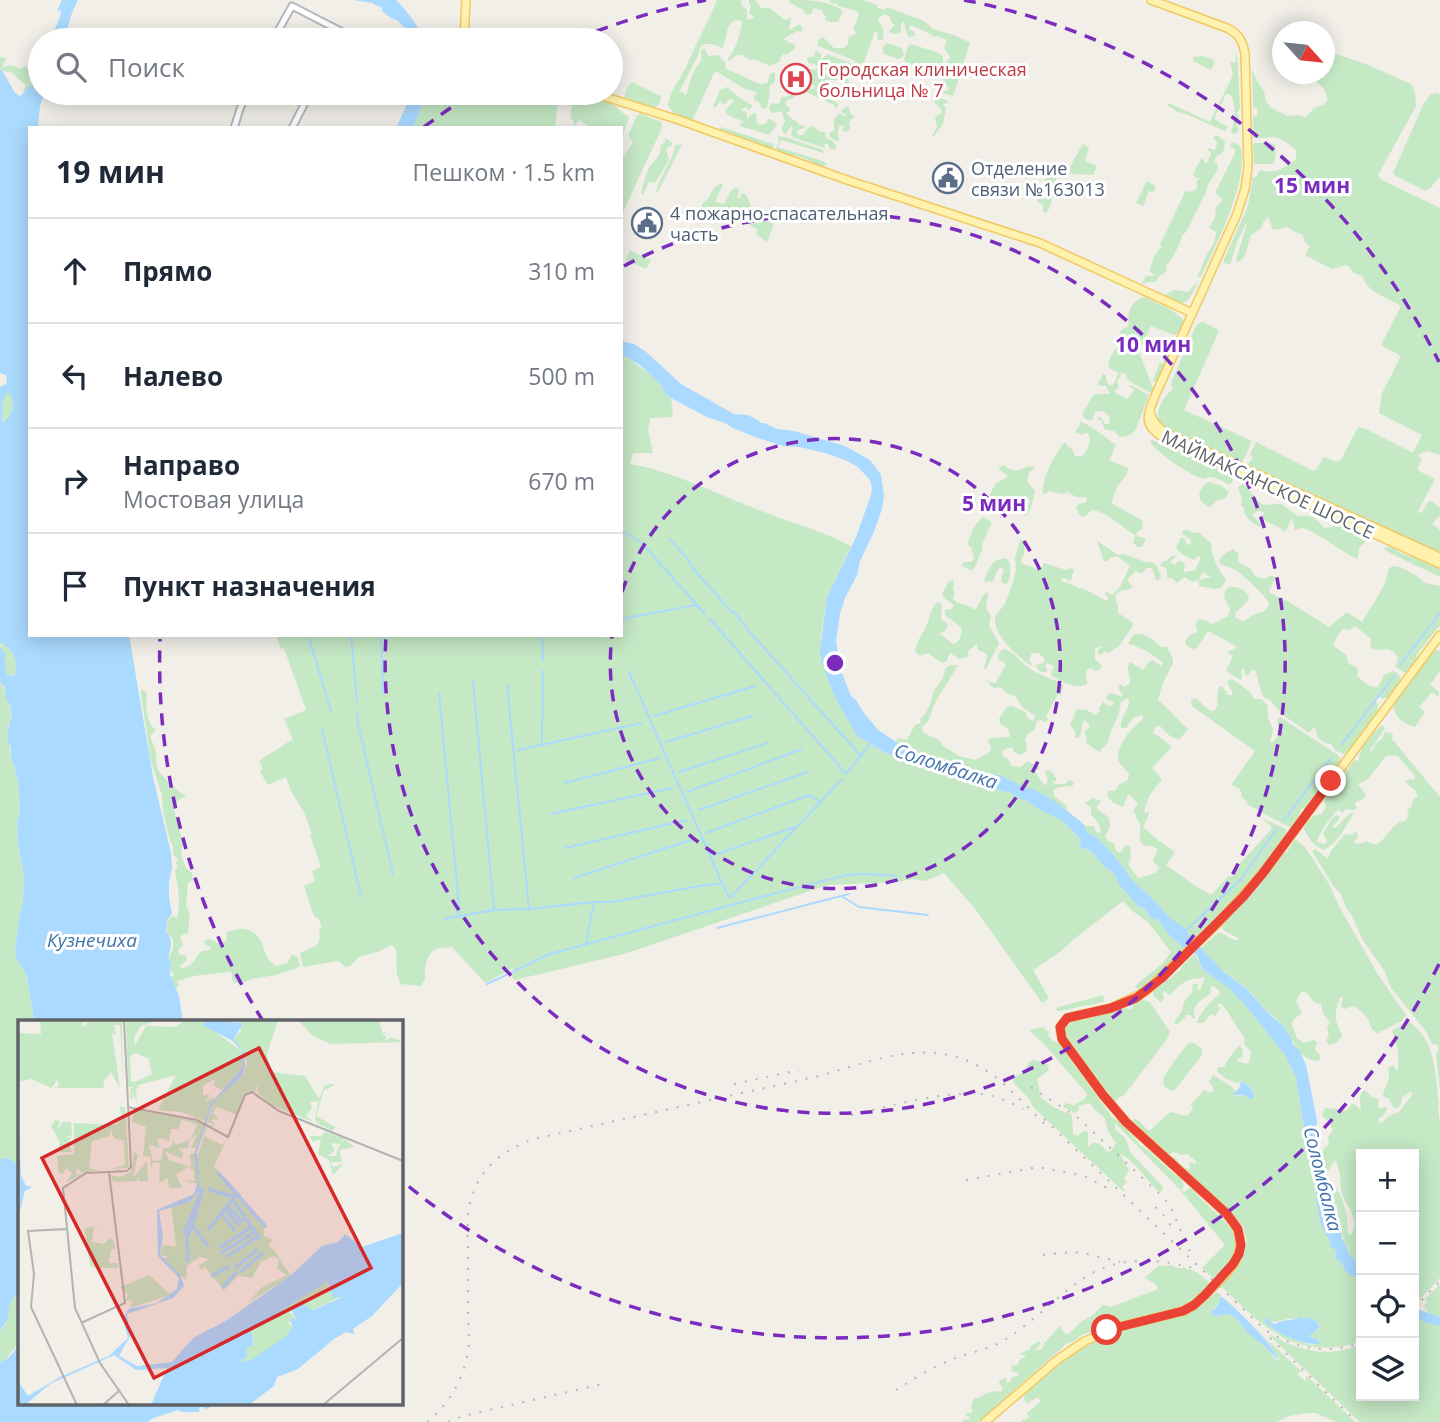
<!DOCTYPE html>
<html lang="ru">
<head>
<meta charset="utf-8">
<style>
  :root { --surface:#fff; --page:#f2f2f3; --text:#1f2937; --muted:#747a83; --line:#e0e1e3 }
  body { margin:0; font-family:"Open Sans",sans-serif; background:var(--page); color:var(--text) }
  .controls { position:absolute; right:21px; bottom:21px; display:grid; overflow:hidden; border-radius:0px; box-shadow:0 4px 18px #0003 }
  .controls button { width:63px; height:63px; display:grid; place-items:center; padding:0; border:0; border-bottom:2px solid var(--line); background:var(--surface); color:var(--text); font:35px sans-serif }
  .compass { position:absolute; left:1272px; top:21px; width:63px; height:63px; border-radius:50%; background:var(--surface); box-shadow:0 4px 18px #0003; rotate:117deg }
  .stop { position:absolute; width:21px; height:21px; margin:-16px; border:5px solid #ea4335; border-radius:50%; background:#fff }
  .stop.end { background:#ea4335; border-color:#fff; box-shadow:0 2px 7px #0008 }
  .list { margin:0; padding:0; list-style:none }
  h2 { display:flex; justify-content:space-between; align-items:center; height:91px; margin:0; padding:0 28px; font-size:30px }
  h2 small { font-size:23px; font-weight:400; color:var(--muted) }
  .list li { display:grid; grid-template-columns:46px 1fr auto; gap:21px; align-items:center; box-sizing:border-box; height:105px; padding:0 28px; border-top:2px solid var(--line) }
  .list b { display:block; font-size:26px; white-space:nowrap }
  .list p { margin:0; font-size:23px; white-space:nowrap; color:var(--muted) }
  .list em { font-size:23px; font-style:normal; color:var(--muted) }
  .icon { flex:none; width:38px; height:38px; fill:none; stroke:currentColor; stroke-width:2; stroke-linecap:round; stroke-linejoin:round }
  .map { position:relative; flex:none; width:1440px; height:1422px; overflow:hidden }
  .search { position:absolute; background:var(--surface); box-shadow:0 4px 18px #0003; left:28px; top:28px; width:595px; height:77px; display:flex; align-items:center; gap:18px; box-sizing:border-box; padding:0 24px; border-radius:38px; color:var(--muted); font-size:26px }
  .panel { position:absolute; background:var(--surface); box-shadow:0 4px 18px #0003; left:28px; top:126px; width:595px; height:511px; border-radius:0px }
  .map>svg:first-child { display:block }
  .green { fill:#c5e8c5; fill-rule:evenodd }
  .water { fill:#aadaff; fill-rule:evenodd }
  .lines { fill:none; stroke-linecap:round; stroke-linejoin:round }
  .stream { stroke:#aadaff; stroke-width:2 }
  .minor-casing { stroke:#b5b8bc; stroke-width:9 }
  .major-casing { stroke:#f2c960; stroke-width:10 }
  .minor { stroke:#fff; stroke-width:5 }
  .major { stroke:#fff2af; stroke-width:7 }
  .rail { stroke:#b6b7b8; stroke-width:2; stroke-dasharray:2 9; stroke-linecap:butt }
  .major-bridge-casing { stroke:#f2c960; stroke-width:10; stroke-linecap:butt }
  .major-bridge { stroke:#fff2af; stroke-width:7 }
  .route { stroke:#ea4335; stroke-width:9 }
  .ring { fill:none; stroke:#7b2cbf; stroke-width:3.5; stroke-dasharray:12 9 }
  .labels { text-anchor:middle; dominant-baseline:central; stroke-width:6; stroke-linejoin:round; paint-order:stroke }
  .health-label { font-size:18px; fill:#be3a42; stroke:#fff; text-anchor:start }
  .service-label { font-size:18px; fill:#4e5e75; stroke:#fff; text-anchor:start }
  .street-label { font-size:18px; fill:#5f6368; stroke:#fff }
  .water-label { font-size:19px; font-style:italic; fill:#4174aa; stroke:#fff }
  .inset-river { fill:none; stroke:#aadaff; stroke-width:3.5 }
  .inset-road { fill:none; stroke:#b3b3b1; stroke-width:2 }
  .view { fill:#d62828; fill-opacity:0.15; stroke:#d62828; stroke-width:3.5 }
  .inset-edge { fill:none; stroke:#5f6368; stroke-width:3.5 }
  .centre { fill:#7b2cbf; stroke:#fff; stroke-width:3.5 }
  .ring-label { font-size:21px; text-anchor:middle; font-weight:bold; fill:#7b2cbf; stroke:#fff; stroke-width:6; stroke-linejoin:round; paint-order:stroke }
</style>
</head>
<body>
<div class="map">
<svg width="1440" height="1422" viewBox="0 0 1440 1422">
  <rect width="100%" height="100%" fill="#f1efe8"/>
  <!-- green -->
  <g class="green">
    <path d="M 717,0 L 741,0 L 742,6 L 747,10 L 747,20 L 754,18 L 753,15 L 749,14 L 751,6 L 749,3 L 749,0 L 755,0 L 761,8 L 769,8 L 785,20 L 791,18 L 789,30 L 800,24 L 803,29 L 801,32 L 797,31 L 783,39 L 795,45 L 795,48 L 788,54 L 783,54 L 779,62 L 770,66 L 754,59 L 750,60 L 742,55 L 737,55 L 729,61 L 728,59 C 736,49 741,33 742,21 L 735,20 C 723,29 729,37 722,48 C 715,45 708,41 701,46 L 697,58 L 679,92 L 683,92 L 685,95 L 687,94 C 688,87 691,77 694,71 C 700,61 702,64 701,51 L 704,48 L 708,56 L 720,55 L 721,59 L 725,62 L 726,69 L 760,84 L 767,83 L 770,74 L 775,72 L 775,82 L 769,87 L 770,93 L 767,107 L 764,109 L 762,108 L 759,102 L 754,100 L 754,96 L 757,94 L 756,92 C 740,89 730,78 715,71 L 693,119 L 689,120 L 674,115 L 674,113 L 668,106 C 669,92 678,83 684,71 C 687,66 688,61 691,56 C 699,37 710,19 717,0 Z"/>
    <path d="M 789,0 C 808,0 828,0 843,11 L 838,22 L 831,22 L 825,20 L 826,16 L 823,14 L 823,11 L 813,8 L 812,13 L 807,15 L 804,12 L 804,10 L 790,3 Z"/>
    <path d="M 829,0 L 863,0 L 877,5 L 878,8 L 885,10 L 887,7 L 924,21 L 933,29 L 954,35 L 970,43 L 953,96 L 935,91 L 936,88 L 935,85 L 937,83 C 941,86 940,93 947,91 L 949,88 L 944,82 L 940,73 L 950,57 L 944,48 L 947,40 L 938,36 L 934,37 L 927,32 L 910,25 L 909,29 L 914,32 L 915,36 L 908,37 L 904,22 L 901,24 L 901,32 L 896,34 L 890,33 L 889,31 L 895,25 L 891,22 L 890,17 L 885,14 L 879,18 L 878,21 C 883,26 884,31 883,39 L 878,41 L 877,32 L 875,31 L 864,62 L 861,63 L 855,74 L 849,71 L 846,76 L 850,83 L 845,83 L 842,80 L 830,80 L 829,81 L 829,83 L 837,90 L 844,90 L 840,95 L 834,91 L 828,96 L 830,100 L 837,102 L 838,105 L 836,109 L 834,105 L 804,91 L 808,88 L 813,89 L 815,86 L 810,83 L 797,79 L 796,75 L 800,74 L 809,79 L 811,78 L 808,75 L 809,69 L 815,70 L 818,67 L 815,64 L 808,63 L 807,59 L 809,57 L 813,57 L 816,51 L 821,54 L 821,61 L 827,54 L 852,64 L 856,61 L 818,46 L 818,40 L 823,37 L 834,48 L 844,48 L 849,43 L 848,41 L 849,37 L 857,33 L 853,30 L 859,14 L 858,12 C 851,8 841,9 835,3 L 832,4 Z"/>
    <polygon points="887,43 902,48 904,54 902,58 898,59 884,54 882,48"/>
    <polygon points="911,44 939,53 943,57 943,66 937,72 933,72 905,62 904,60 908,46"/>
    <path d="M 1325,50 L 1368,65 L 1411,84 L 1415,92 L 1416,106 L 1378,175 L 1380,179 L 1440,208 L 1440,455 L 1427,451 L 1417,455 L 1422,459 L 1417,470 L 1435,479 L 1417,513 L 1422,512 L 1428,502 L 1431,501 L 1440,508 L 1440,515 L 1432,524 L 1440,530 L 1440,553 L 1270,476 L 1264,475 L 1247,465 L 1253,458 L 1250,454 L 1256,442 L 1313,471 L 1316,470 L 1324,457 L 1336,462 L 1341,460 L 1358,427 L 1368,430 L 1413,453 L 1422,435 L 1379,413 L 1382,393 L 1400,358 L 1399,355 L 1381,345 L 1401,306 L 1373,291 L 1367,285 L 1362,276 L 1354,273 L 1347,265 L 1332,269 L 1305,255 L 1310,246 L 1305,243 L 1303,235 L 1295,232 L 1287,227 L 1273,230 L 1268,217 L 1264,221 L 1260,229 L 1251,235 C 1247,244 1248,257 1238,262 L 1236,260 L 1247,224 L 1246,223 L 1237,242 L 1230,265 L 1223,262 L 1248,206 L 1253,177 L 1256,177 L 1260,170 C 1276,174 1283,169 1296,159 L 1296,150 C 1273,131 1279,139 1253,138 L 1253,117 L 1257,116 L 1257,108 L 1253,107 L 1252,70 L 1257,81 L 1264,91 L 1266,101 L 1271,108 L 1288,116 L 1298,115 L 1306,117 L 1314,108 L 1323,105 L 1328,100 C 1324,83 1317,84 1306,74 L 1324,74 Z"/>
    <path d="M 1237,52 L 1240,108 L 1237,113 L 1239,117 L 1237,126 L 1239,128 L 1237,133 L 1233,134 L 1231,131 C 1236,121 1236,105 1231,95 L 1226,94 L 1214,119 L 1228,127 L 1225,131 L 1186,114 L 1177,112 L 1167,105 L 1169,103 L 1210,122 L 1233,75 L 1230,62 L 1235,63 Z"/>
    <polygon points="1203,56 1212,59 1215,62 1211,70 1193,61 1193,57"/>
    <polygon points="0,57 6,58 3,67 11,65 20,69 25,66 28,69 36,66 40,59 40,71 27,91 23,91 26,85 16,77 14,73 0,70"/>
    <path d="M 632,82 L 661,96 C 662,102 657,107 652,110 L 624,101 C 624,95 627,86 632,82 Z"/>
    <path d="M 793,84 L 798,87 C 798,97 793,97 786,101 L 785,104 L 790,109 L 789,112 L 786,112 C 788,118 795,119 798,124 L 805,126 L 804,128 L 798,130 L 797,135 L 803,135 L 808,128 L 814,126 L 818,131 L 825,132 L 826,138 L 831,140 L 837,146 L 834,150 L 830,149 L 828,144 L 824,144 L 825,148 L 794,138 L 791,135 L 793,128 L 792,126 L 790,127 L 787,133 L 785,134 L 782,132 L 782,127 L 785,121 L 781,111 L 772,113 L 769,108 L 771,103 L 779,104 L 782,97 C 786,97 792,96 794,92 L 788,90 L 791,85 Z"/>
    <path d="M 727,87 C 735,95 744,100 753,106 L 749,110 L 746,107 L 742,109 L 743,111 L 747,112 L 747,119 L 753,113 L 757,115 L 756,121 L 760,125 L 767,123 L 768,119 L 774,121 L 777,125 L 770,133 L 770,135 L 740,126 L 740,123 L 743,123 L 742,121 L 728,115 L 725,111 L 734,101 L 732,99 L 729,99 L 726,103 L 723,104 L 721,103 L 721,100 L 716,107 L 713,107 L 720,90 Z"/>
    <polygon points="427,93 559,93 555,128 413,128"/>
    <path d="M 570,93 C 583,93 599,97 610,103 C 617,106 621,113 629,117 L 623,135 L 621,135 L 621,128 L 592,128 L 579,120 L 573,128 L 574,122 L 570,117 L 572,105 L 569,99 Z"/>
    <polygon points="1438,93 1440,95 1440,177 1430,188 1425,191 1396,176 1393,173 1424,103 1431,94"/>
    <polygon points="933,95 948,101 947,103 943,104 946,108 943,124 933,137 932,136 937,127 935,117 941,113 942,110 935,103 935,99 931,96"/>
    <polygon points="846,107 849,107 850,113 855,117 851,119 849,124 851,126 849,131 844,132 842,129 845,126 839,126 838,133 839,140 836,141 830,137 829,133 834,130 834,120 839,113 844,116 847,115 841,111"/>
    <polygon points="641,114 661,122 662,128 621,216 621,162 633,142 628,136 637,115"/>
    <path d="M 721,127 L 773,144 L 774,146 L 771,149 C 757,142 741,139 726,134 L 724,130 L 720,131 L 719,129 Z"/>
    <path d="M 1216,135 L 1225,141 L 1224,150 L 1221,154 L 1218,155 L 1215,158 L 1214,162 L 1218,165 C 1218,175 1206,182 1206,192 L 1186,232 L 1182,235 C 1182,241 1171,262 1166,266 L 1167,270 L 1164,274 L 1160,275 L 1156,282 L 1148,282 L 1141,285 L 1146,276 L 1155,276 L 1150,271 C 1151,263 1155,251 1162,247 L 1160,245 L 1185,192 L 1194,191 L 1197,188 L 1197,184 L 1196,181 L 1201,178 L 1196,178 L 1193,174 L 1201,159 L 1203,159 L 1205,163 L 1207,163 L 1211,153 L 1207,149 L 1210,148 L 1214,150 L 1216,148 L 1217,142 L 1213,138 Z"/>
    <path d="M 778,136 L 785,137 L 823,150 L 824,153 L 781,140 L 778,147 L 825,162 L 827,165 L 821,167 C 812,162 800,154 790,157 L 775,150 L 779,142 Z"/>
    <path d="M 665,138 L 673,143 L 670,147 L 666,148 L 669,160 L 655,183 L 649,182 L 643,195 L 641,193 C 641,190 648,169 650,166 C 653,162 659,157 660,152 C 663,142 656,150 665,142 Z"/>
    <path d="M 1232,142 L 1239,145 C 1253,172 1214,251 1201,276 L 1197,278 C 1199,273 1202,266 1204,261 C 1208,251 1216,243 1216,232 L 1209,228 L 1215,218 L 1216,207 L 1222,201 L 1222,198 L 1216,194 L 1216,191 L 1235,153 L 1235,149 L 1230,147 Z"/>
    <polygon points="1254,143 1270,143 1275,145 1276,155 1274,163 1271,164 1254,164 1253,146"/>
    <path d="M 682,144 L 658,192 L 656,192 C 659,176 674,160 675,145 Z"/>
    <polygon points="1083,144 1089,148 1085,161 1097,166 1093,175 1074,174 1069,173 1072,163"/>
    <path d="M 1053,166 L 1066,169 L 1064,176 L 1057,175 L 1055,183 L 1057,185 L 1048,211 L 1044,213 L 1043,210 L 1043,205 L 1037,202 L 1043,186 L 1044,189 L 1046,189 L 1047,186 L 1044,183 C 1046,177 1048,168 1053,166 Z"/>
    <polygon points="1147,181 1156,186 1153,193 1149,191 1143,206 1136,203"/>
    <path d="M 720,184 L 723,184 L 715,202 L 724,204 L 731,191 L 736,187 L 739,190 L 737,197 L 740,198 L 741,193 L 746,194 C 748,199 754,214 757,217 C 761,220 769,221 774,224 L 767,242 L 756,234 L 757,229 L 748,224 C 740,209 738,213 724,219 L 719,217 L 717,211 L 708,213 L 701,209 L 702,204 L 708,199 L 714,188 Z"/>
    <polygon points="630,250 651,260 646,269 626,260"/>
    <path d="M 1198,281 C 1190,299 1187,311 1166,297 L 1165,295 L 1174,290 L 1188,292 Z"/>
    <path d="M 1144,297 C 1158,304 1176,310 1185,322 L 1180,332 L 1174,335 L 1151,326 L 1140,350 L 1137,351 L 1139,352 L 1154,391 L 1153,394 L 1129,381 L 1126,375 L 1120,372 L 1121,375 L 1117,381 L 1119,388 L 1114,391 L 1115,393 L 1128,399 L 1134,390 L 1129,386 L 1131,385 L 1149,395 L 1135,431 L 1128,436 L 1120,437 L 1114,431 L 1104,429 L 1102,421 L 1096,418 L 1101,417 L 1105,424 L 1109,424 L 1110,418 C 1106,412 1102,409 1095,412 L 1092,421 L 1085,419 L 1082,414 L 1094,394 L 1110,394 L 1106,386 L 1097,385 L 1103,374 L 1106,375 L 1106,381 L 1109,385 L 1113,385 L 1119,372 C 1098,368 1114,354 1119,343 L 1117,340 L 1121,330 L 1129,326 C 1126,314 1131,301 1144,297 Z"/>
    <path d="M 1203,322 L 1217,329 L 1218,333 L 1184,410 L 1252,441 L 1250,443 C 1249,453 1244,456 1242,464 L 1168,431 L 1158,421 C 1156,407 1164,399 1172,389 L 1171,383 L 1196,326 L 1200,323 Z"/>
    <polygon points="1172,340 1174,340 1175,344 1158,381 1154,382 1153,379 1160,363 1163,363 1166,357 1164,355 1169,341"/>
    <path d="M 621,356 L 624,356 C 636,365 651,372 660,385 C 664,390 666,393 671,398 L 673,417 L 650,418 L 648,430 L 653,453 L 633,453 L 630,464 C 672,471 714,493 754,508 C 786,521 820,530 851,546 L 827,597 L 821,637 L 821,657 L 834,695 L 858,736 L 884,752 L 907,763 L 949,770 L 969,777 L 991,788 L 1011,793 L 1063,821 L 1080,839 L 1081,842 L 1078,844 L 1091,851 L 1103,865 L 1114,874 L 1120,886 L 1138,906 L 1145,909 L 1151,919 L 1156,919 L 1159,921 L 1170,936 L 1181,945 L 1184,951 L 1181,954 L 1175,956 C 1170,971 1152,981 1139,990 L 1135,987 L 1137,984 L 1162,964 L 1171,952 L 1148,922 L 1135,913 L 1123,901 L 1074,939 L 1060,952 L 1033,970 L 1049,998 L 1042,1003 L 976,910 L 944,873 L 925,881 L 912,879 L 898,882 L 828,885 L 624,954 L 515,980 L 512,977 L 514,968 L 485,983 L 452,947 C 446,948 438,947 433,951 C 426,956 424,972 425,979 L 421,986 L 401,984 L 397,975 L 396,949 L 391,945 L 380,951 L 359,957 L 350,966 L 345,967 L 338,961 L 303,967 L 300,953 L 316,946 L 320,939 L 319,932 L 320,928 L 322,927 L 318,918 L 314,916 L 304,886 L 315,881 L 312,871 L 321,867 L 310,835 L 312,834 L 305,814 L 291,791 L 286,777 L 268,785 L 260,772 L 263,769 L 259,761 L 293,739 L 284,719 L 306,710 L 284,648 L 281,649 L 276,635 L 621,635 Z"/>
    <path d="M 8,392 C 17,401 13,416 3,423 L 0,402 L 4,395 Z"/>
    <path d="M 1080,421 L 1093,428 L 1116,445 L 1109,460 L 1128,468 L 1127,474 L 1117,487 L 1111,503 L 1143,521 L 1142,529 L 1136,533 L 1138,537 L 1142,537 L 1146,539 L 1142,547 L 1138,547 L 1133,543 L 1135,535 C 1123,528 1105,511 1092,510 L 1084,517 L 1079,515 L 1076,508 L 1079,504 L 1086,502 L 1087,499 L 1086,497 L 1076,497 L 1068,492 L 1062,494 L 1049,491 L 1045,494 L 1043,493 C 1041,481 1055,453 1064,443 L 1066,443 L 1069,448 L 1072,449 L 1075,456 L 1081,457 C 1089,451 1090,443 1089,434 L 1086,433 L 1081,435 L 1075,432 L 1080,425 Z"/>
    <path d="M 1152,440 L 1226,473 L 1232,478 L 1233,482 L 1229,484 C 1224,482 1217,478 1212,477 C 1206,476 1208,480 1201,478 C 1190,475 1155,452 1150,441 Z"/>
    <path d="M 1004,465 C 1019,477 1020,466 1034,466 L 1034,468 L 1029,473 L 1027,481 L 1035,491 C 1033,500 1032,508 1026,516 L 1024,515 L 1030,500 L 1023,497 L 1017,506 L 1010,505 L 1004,509 L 999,501 L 994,499 L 987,502 L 978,516 L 980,508 L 984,500 L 989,497 L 995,484 L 1007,477 L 1007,475 L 999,470 L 999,468 Z"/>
    <path d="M 1208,482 L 1220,485 L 1229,492 L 1226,498 L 1216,501 L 1211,507 C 1196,502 1196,491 1208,482 Z"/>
    <path d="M 1243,484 L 1246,486 L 1260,503 L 1263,505 L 1281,504 L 1298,516 L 1309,516 L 1315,518 L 1324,528 L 1332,527 L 1336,523 L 1360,534 L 1362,538 L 1368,539 L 1359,548 L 1358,558 L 1355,558 C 1344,553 1311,528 1301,528 C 1299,528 1297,529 1295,530 L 1292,518 L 1285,532 L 1277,526 L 1267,522 L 1262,517 L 1264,513 L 1261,511 L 1257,511 L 1252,515 L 1262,525 L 1260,527 C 1251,522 1243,517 1244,507 L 1241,506 L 1242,499 L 1238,487 Z"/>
    <polygon points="982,517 992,522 982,544 982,549 975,567 972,571 961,565 964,562 971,562 974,559 971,547 967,544 974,527"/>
    <path d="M 1187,530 L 1194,533 L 1199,533 L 1211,543 C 1212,559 1217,567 1226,580 L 1222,587 L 1215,589 L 1199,586 L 1199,581 L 1202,579 L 1211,577 L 1203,572 L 1202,573 L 1199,580 L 1192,582 L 1185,577 L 1177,583 L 1172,578 L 1167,578 L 1167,569 L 1160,565 L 1164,561 L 1167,561 L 1172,556 L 1177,555 L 1170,562 L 1175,565 L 1179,561 L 1183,562 L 1185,566 L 1183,571 L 1185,572 L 1195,570 L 1201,558 L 1198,556 L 1194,560 C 1187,556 1181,555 1176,548 L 1181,537 L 1185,539 L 1187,545 L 1191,544 L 1190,539 L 1182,534 L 1183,531 Z"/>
    <path d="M 1021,539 L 1025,542 L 1024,554 L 1021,559 L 1021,563 L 1040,570 L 1044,563 L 1066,570 L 1072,568 L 1075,572 L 1072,574 L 1072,579 L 1069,581 L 1064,577 L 1061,579 L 1062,581 L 1066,583 L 1072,584 L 1078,588 L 1085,589 L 1106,601 L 1109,599 L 1105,593 L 1106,592 L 1112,595 L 1120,587 L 1130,566 L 1117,556 L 1110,558 L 1107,561 L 1104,561 L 1097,541 L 1118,555 L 1125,554 L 1145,562 L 1152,562 L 1156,565 L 1161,575 L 1159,580 L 1156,580 L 1152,568 L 1146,568 L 1142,574 L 1135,571 L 1127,580 L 1133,588 L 1120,591 L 1116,594 C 1114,600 1119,606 1118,613 L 1132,622 L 1133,625 L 1120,645 L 1109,653 L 1104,652 L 1100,655 L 1098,654 L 1098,650 L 1104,646 L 1095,648 L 1095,659 L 1102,666 L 1099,670 L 1094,671 L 1091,668 C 1083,670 1087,678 1087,684 C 1075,690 1064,682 1052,676 L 1051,673 L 1054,666 L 1047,663 L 1045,666 L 1048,671 C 1043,673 1037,672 1036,665 L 1043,663 L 1045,660 L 1039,653 L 1032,653 L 1029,659 L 1032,665 L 1028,664 C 1013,651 994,637 995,616 L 1005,604 L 1013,582 L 1016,570 L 1015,557 Z"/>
    <polygon points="1387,547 1393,548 1401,553 1440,568 1440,577 1390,553 1384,549"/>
    <path d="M 1233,549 L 1238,554 L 1238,562 L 1250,568 L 1255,576 L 1264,579 L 1271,576 L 1276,577 L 1269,590 L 1270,593 L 1289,602 L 1329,627 L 1347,612 L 1362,622 C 1369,609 1383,591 1387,577 C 1389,572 1386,570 1391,567 C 1398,563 1421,578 1425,583 L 1440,586 L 1440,625 L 1417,654 L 1415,661 L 1405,673 L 1395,667 L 1398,658 L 1395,653 L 1388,649 L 1379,650 L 1372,649 L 1370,646 L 1371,639 L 1355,626 L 1349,630 L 1343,629 L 1338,635 L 1333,645 L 1346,655 L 1349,664 L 1358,668 L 1357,676 C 1363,681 1370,689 1378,687 L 1384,675 L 1393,671 L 1397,673 L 1401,679 C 1398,687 1391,697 1383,699 L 1378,696 L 1373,701 L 1373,702 L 1375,701 L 1378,703 L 1377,712 L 1350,749 L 1345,754 L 1336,751 L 1331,744 C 1321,743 1316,738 1316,729 L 1313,728 L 1310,732 L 1308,732 L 1283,715 L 1270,700 L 1263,697 L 1257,677 L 1256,671 L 1252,670 L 1248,676 L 1244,673 L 1245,669 L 1242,669 L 1241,672 L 1242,677 L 1241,680 C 1240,680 1227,672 1226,670 L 1233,656 L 1227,652 L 1235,649 L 1236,646 L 1208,631 L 1197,648 L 1192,649 L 1187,646 L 1185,642 L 1189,635 L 1196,633 L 1198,630 L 1196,628 L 1197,620 L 1201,619 L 1213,624 L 1228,616 L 1230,609 C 1227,601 1220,596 1228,588 C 1237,585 1246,589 1249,598 L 1246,603 L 1236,612 L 1235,617 C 1246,625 1246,618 1256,614 C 1264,611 1266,612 1269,604 L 1268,601 C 1260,591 1242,573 1232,568 C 1228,566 1224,566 1220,564 L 1219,560 L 1224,554 Z"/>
    <path d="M 1006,558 L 1010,563 L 1010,577 L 1007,583 L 1004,584 C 998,580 1003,575 1004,570 L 1001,567 L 997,571 L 993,581 L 985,582 L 984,581 C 986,575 990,564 997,560 C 999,559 1003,559 1006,558 Z"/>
    <path d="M 953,580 L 954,584 L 953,589 L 955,593 L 953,599 C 961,606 965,603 974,609 L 976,609 L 984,594 L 987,592 L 988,594 L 986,608 L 991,616 L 989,626 L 999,643 L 986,669 L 984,668 L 987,656 L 985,653 L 978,650 L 977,644 L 969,650 L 967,657 L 960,659 L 950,653 C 948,656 948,659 947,661 C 941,667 933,655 928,653 L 920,656 L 915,652 C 917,639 923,635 927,624 C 930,616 931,609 937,602 L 942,604 L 941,620 L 946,622 L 948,626 L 944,632 L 939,633 L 953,644 C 960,643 962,634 961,627 L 945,615 L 945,610 L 952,609 L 954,605 L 944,598 L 942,594 L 949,581 Z"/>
    <path d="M 1135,634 C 1146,633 1154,639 1161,647 L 1167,647 L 1173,659 L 1173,663 L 1162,685 L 1158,700 C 1169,709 1177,720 1188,729 L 1179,740 L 1170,736 L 1160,726 L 1156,726 L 1153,734 L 1157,735 L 1172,747 L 1152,768 L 1162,779 L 1149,796 L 1144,811 L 1145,813 L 1149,812 L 1149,814 L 1143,827 L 1159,841 L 1175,852 L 1166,865 L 1197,887 L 1211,895 L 1229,876 L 1231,877 L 1234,875 L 1232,872 L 1269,832 L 1272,827 L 1262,818 L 1286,829 L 1286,836 L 1258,874 L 1193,944 L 1188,937 L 1186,930 L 1169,917 L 1155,901 L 1134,882 L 1112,853 L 1097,838 L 1087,832 L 1085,826 L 1094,826 L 1096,832 L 1100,833 L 1101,829 C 1098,823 1096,819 1091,815 L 1091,808 L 1085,803 L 1093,798 L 1101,801 L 1096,808 L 1109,818 L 1110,827 L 1105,836 L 1108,841 L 1114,843 L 1116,851 L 1120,853 L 1126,845 L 1130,847 L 1131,858 L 1128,864 L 1138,878 L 1156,873 L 1159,866 L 1154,863 L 1153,859 L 1158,849 L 1152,846 L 1145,846 L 1140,841 C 1139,833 1143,824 1136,818 L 1136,814 L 1133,811 L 1138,804 L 1130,795 L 1128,795 L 1123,807 L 1112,802 L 1107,795 L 1108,791 L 1115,791 L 1120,784 L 1128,780 L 1129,774 L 1118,761 C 1118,742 1129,731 1143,719 L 1143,715 L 1134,717 L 1126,728 L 1121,728 C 1119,718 1130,710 1129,699 L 1127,698 L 1121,702 L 1118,716 L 1110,733 L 1108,742 L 1099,752 L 1086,743 L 1087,736 L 1084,733 L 1090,726 L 1085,720 C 1079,725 1084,732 1078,738 L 1075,738 L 1075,731 L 1070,725 L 1077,709 L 1087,710 L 1095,715 L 1100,711 L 1099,708 L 1103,702 L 1110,707 L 1114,703 L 1106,699 L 1107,695 L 1111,693 L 1122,697 L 1123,695 L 1118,688 L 1120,684 L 1125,687 L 1130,683 C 1131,675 1125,669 1130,662 L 1143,670 L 1147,664 L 1152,660 L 1161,666 L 1163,663 C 1157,657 1136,644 1128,644 L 1132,636 Z"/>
    <path d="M 2,643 C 15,652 17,658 15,675 L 13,676 L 8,675 L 6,673 L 5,653 L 0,647 Z"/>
    <path d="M 1003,649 C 1013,651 1019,659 1026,666 C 1037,675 1052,678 1063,685 L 1061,695 L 1058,694 L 1046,717 L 1048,719 L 1046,722 L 1041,720 L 1037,721 L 1034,730 L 1028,734 L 1025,740 L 1027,744 L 1026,752 L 1020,755 L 1014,752 L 1012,747 L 1003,750 L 1002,755 L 1008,759 L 1012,766 L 1021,767 L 1027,761 L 1032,764 L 1038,764 L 1039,769 L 1036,770 L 1036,773 L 1044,785 L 1046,785 L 1048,780 L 1045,772 L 1047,770 L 1051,771 L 1056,778 L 1056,781 L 1052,781 L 1054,784 L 1065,784 L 1070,780 L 1072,781 L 1074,784 L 1072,786 L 1058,787 L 1053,791 L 1055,797 L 1067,806 L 1067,810 L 945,759 L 916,755 L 896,742 L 898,738 L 907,740 L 915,725 L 921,723 L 920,719 C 929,712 930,703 933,694 C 937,683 944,682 945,669 L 948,666 L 958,665 L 936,701 L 928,721 L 921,728 C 924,737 936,736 942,743 L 942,745 L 959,756 L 976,760 L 991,751 L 991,747 L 988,741 L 990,738 L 1010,737 L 1010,733 L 1006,727 L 1000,724 L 999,719 L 1007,707 L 1011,706 L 1026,712 L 1027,718 L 1033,721 L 1035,716 L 1022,707 L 1016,697 L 1005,692 L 1001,687 L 995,688 L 991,686 L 987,680 L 995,684 L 1006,664 L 998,659 L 998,655 Z"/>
    <path d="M 1435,650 L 1440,651 L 1440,671 L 1430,685 L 1439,692 L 1438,697 L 1432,692 L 1419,707 L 1425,712 L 1415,727 C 1404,724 1394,717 1393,705 Z"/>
    <path d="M 1232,679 L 1250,692 L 1254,699 L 1261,699 L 1268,706 L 1268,718 L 1273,729 L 1270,742 L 1273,742 L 1280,733 L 1277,720 L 1280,717 L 1338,755 L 1341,760 L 1340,764 L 1305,809 L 1302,808 L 1296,823 L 1291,828 L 1248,805 L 1246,801 L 1241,796 L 1242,794 L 1239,788 L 1231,785 L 1255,751 L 1192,706 L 1191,700 L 1195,698 C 1202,702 1206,711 1214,711 L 1218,705 L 1217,698 L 1219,687 L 1222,686 L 1228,695 L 1232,695 L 1232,691 L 1227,682 L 1229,680 Z"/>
    <path d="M 0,681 C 4,686 13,712 11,719 C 9,729 8,719 8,730 C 8,740 11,748 11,759 C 16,765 14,773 18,780 L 20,806 L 20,814 L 17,821 L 18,845 L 24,875 L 23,902 L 19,918 L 15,952 L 27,976 L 34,1021 L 19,1021 L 19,1166 L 9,1158 L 0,1159 Z"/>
    <path d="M 142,689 L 147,693 C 145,706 146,722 156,730 L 150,736 C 152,742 155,747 156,753 C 157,758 155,764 158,770 C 165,780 175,789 186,796 L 178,800 L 174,810 L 183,843 L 181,855 L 186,868 L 192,873 L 193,880 L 188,883 L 186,906 L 190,914 L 188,933 L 182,935 L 180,938 L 183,945 L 178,951 L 179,954 L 185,955 L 187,960 L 180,966 L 181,968 C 200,966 192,950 210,950 L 211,948 L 204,943 L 205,940 L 209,939 L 220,944 L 226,941 L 227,932 C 233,931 239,928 244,929 C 267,932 260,958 276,966 C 283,964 290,964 291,955 L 294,955 L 298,958 L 300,966 L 297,968 L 276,975 L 251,979 L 240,984 L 233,982 L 231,971 C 219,974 206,974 195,976 C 188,977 183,980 177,981 L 179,985 L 177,988 L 173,987 L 171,978 L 174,975 L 171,971 L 171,965 L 168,959 L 173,949 L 173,940 L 166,929 L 168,920 L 172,916 L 177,918 C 181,904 178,885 175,871 L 178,867 L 176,864 L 178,859 L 173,855 L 173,846 L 170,841 L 163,811 L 162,795 L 150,758 L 147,732 L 141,697 L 141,691 Z"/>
    <path d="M 1382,725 L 1385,728 L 1369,752 L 1373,750 L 1375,744 L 1382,739 L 1385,732 L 1393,734 L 1392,739 L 1440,797 L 1440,1090 L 1436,1053 L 1439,1050 L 1437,1044 L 1433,1045 L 1425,1030 L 1391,988 L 1385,972 L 1363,940 L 1351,914 L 1346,908 L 1341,894 L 1334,887 L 1312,851 L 1315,849 L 1328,859 L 1331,851 L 1345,834 L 1352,835 L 1355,832 L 1357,833 L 1358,838 L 1354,841 L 1355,843 L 1360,844 L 1366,841 L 1376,845 C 1387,839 1393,821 1405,821 L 1409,815 L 1407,810 L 1412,805 L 1413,799 L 1418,796 L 1415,790 L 1405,782 L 1407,780 L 1415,779 L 1415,776 L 1398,756 L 1386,756 C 1377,766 1371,780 1358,784 L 1366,795 L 1362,800 L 1356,802 L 1355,805 L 1358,808 L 1353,810 L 1346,809 L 1342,813 L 1339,809 C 1332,815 1318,834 1317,842 L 1325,844 L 1327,841 L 1323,834 C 1327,827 1330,820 1336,815 L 1340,816 L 1338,821 L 1332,827 L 1333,828 L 1335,828 L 1349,814 L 1354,813 C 1346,826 1338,843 1324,850 C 1314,846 1308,839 1304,828 L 1306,824 L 1313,816 L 1322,814 L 1326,807 L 1324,801 C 1331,786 1346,775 1354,760 L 1359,761 C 1358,749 1373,733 1382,725 Z"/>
    <path d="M 1295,839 L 1305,847 L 1329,884 L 1340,908 L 1377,973 L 1406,1015 L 1402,1021 L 1376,1034 L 1374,1030 L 1372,1030 C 1370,1020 1363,1010 1353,1006 L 1345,1009 L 1341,1006 L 1343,997 L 1340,997 C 1335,1011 1333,1020 1342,1034 C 1341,1040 1335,1044 1329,1045 L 1326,1041 L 1329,1035 L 1327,1028 L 1330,1023 L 1323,1013 L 1321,1004 L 1314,1002 L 1306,992 L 1301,992 L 1296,1001 L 1302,1013 L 1293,1020 L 1292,1025 L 1297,1038 L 1304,1043 L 1313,1040 L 1317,1042 L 1315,1050 L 1321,1056 L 1319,1061 C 1295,1059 1296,1040 1283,1026 C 1278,1020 1272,1016 1267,1011 C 1259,1004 1254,994 1245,987 C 1231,977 1211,963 1201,948 L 1219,932 L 1234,940 L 1238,940 L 1238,938 L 1223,930 L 1222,925 L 1259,885 L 1283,854 L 1287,852 Z"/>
    <path d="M 1195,954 L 1202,969 L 1231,990 L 1250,1011 L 1285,1055 L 1296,1078 L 1308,1153 L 1313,1170 L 1317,1205 L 1320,1223 L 1335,1249 L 1336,1259 L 1341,1262 L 1346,1272 L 1361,1281 L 1361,1342 C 1294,1361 1266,1329 1221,1286 L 1235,1271 L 1244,1254 L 1247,1242 L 1243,1226 L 1228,1209 L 1170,1157 L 1176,1158 L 1180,1164 L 1189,1170 L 1190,1168 L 1189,1162 L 1196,1164 L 1196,1161 L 1187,1154 L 1182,1155 L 1173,1152 L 1168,1156 L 1133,1121 L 1134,1119 L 1137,1119 L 1149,1131 L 1170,1112 L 1187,1116 L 1193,1109 L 1191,1104 L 1205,1089 L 1208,1093 L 1214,1091 L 1213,1087 L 1209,1082 L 1213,1075 L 1231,1086 L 1235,1091 L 1234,1095 C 1240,1097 1247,1094 1250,1100 L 1253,1099 C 1256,1090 1248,1084 1241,1081 L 1238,1083 C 1230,1082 1223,1077 1217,1071 L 1218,1067 L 1224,1067 L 1229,1058 L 1239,1046 L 1242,1048 L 1243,1057 L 1238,1058 L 1237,1061 L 1247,1064 L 1250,1060 L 1251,1051 L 1244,1044 L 1245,1038 C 1235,1027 1231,1013 1220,1003 L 1217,1004 L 1220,1008 L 1215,1016 L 1211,1014 L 1203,1023 L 1197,1023 C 1198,1015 1212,999 1220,994 L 1219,991 L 1214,986 L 1211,986 L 1210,994 C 1200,1001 1191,1006 1195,1018 L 1193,1019 L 1191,1015 L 1187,1015 L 1177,1025 L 1174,1022 L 1182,1011 L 1184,1002 L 1192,992 L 1193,984 L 1198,984 L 1197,990 L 1200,990 L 1205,978 L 1203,977 C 1200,979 1196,978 1192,979 C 1182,982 1176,988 1170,995 L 1164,991 L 1162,994 L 1164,998 L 1161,1002 L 1153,996 L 1153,993 L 1155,990 L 1180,970 L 1183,965 ZM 1309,1317 L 1320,1325 L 1319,1329 L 1308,1336 L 1320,1341 L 1314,1345 C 1297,1343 1277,1333 1265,1322 C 1276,1323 1280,1320 1289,1319 C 1297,1318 1302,1320 1309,1317 Z"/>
    <path d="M 1103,995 L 1104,1001 C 1094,1006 1085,1005 1074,1008 C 1068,1009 1064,1011 1057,1011 L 1055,1008 Z"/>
    <polygon points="1141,999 1150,1002 1170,1032 1167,1039 1132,1085 1123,1096 1118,1098 1115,1102 1067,1037 1065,1029 1069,1024 1076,1021 1084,1020 1089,1018 1114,1012 1121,1008 1131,1009 1134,1003"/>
    <path d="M 1409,1022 C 1436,1039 1435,1075 1439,1103 L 1438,1108 L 1440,1124 L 1440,1278 L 1414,1305 L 1414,1154 L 1361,1154 L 1361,1269 L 1352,1257 L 1344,1242 L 1339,1216 L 1330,1194 L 1328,1183 L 1330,1181 C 1343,1192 1348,1216 1348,1233 L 1351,1235 C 1361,1219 1347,1207 1342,1194 C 1340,1187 1341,1178 1339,1171 C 1338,1168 1337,1164 1336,1161 L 1335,1160 L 1334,1163 L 1332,1164 L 1329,1171 L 1327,1172 C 1316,1163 1319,1152 1329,1144 L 1328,1137 L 1333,1130 L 1329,1121 L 1323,1117 L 1322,1113 L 1325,1108 L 1340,1109 L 1346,1111 L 1353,1103 L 1361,1110 C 1361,1102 1357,1099 1363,1091 L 1366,1091 L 1372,1097 L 1379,1099 L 1378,1108 L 1386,1107 L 1387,1109 L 1384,1115 L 1378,1119 L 1380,1123 L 1383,1122 L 1389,1116 L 1399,1112 L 1412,1095 L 1412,1093 L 1410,1092 L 1402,1097 L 1401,1104 L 1398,1108 L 1393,1107 L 1389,1099 L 1383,1096 C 1384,1087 1392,1078 1388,1069 L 1393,1065 L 1396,1070 L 1398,1069 L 1398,1051 L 1392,1030 Z"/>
    <path d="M 1043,1027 L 1049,1032 L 1048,1035 L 1053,1041 L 1058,1042 L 1112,1117 L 1120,1122 L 1141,1146 L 1149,1151 L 1176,1176 L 1181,1178 L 1184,1186 L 1181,1189 L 1184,1192 L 1190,1188 L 1191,1188 C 1221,1224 1261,1232 1215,1280 L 1202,1268 L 1225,1245 L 1181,1191 L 1123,1131 L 1115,1123 L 1115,1129 L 1126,1139 L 1130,1152 L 1163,1187 L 1162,1191 L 1160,1192 C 1145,1181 1138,1162 1120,1154 L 1129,1170 L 1124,1179 L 1127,1182 L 1122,1187 L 1125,1191 L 1123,1191 L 1033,1107 C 1031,1097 1019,1091 1013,1082 L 1015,1077 L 1025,1071 L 1029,1062 L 1034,1060 L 1047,1064 L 1049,1070 L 1037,1079 L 1041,1098 L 1055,1108 L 1072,1115 L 1073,1134 L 1077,1136 L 1084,1131 L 1088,1132 L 1088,1147 L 1093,1143 L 1098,1143 L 1108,1152 L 1112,1150 L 1116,1143 L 1108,1132 L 1105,1118 L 1095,1110 L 1090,1103 L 1079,1106 L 1079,1110 L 1075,1113 L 1063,1107 L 1065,1103 L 1074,1105 L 1085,1099 L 1087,1094 L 1046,1046 L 1030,1031 L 1033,1029 Z"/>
    <path d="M 1189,1043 L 1194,1043 L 1202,1049 L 1202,1055 L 1174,1091 L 1170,1090 C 1167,1088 1163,1086 1163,1081 C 1163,1075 1183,1049 1189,1043 Z"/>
    <path d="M 1164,1265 L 1165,1266 L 1171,1265 L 1177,1268 L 1185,1268 L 1198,1273 L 1211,1284 L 1194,1300 L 1184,1306 L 1110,1324 L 1104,1328 L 1097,1328 C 1092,1333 1090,1332 1084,1334 C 1077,1337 1075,1343 1067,1343 L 1062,1348 L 978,1422 L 962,1422 L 963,1420 L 970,1419 L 969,1417 L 964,1414 L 973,1412 L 971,1406 L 974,1399 C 984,1396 990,1389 1001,1392 L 1003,1388 L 999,1383 L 1000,1380 L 1006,1378 L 1007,1383 L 1011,1381 L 1012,1377 L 1018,1376 L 1018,1373 L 1012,1371 L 1011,1367 L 1013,1365 L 1016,1366 L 1021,1358 L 1026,1358 L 1024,1355 L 1020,1355 L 1021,1353 L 1027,1350 L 1029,1350 L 1031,1346 L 1039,1341 L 1041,1344 L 1034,1351 L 1042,1349 L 1044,1343 L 1059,1327 L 1061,1327 L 1064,1333 L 1069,1334 L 1081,1322 L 1093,1315 L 1103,1305 L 1111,1307 L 1158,1289 L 1156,1284 L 1145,1278 L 1158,1266 Z"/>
    <polygon points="1440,1284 1440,1317 1430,1314 1424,1306 1428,1302 1425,1299"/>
    <polygon points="19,1291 19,1343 3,1362 0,1362 0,1331 6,1324 10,1303"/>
    <path d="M 1217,1292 L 1221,1295 C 1221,1303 1215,1306 1211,1312 L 1216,1317 L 1226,1314 L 1234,1316 L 1247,1332 L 1264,1346 L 1276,1360 L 1278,1361 L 1280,1360 L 1267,1341 L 1248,1322 L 1302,1372 L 1299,1372 L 1298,1375 L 1305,1381 L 1307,1376 L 1355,1422 L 1336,1422 L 1316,1413 L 1307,1413 L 1289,1416 L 1276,1422 L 1022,1422 L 1022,1419 L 1025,1420 L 1029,1417 L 1027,1413 L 1041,1401 L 1037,1397 L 1027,1404 L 1024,1399 L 1025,1393 L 1073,1353 L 1091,1342 L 1113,1333 L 1188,1314 Z"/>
    <path d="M 1414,1317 L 1427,1323 L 1440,1326 L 1440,1422 L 1360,1422 L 1270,1336 L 1271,1335 C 1292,1347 1314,1354 1338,1351 C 1346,1350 1354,1347 1361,1345 L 1361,1396 L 1414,1396 Z"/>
  </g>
  <!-- water -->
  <g class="water">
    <path d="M 62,0 L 78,0 L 72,13 L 64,40 L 53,40 C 52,30 61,20 61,10 L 57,11 Z"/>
    <path d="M 354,0 L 396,0 C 408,12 418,25 424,40 L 407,40 L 407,30 L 397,20 L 391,18 L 382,11 L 382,8 L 372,3 Z"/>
    <path d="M 0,70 L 2,70 L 15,93 L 20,96 L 32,84 L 40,71 L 40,93 L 45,93 L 40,105 L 38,128 L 30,128 L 30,635 L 129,635 L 153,777 L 171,853 L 172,869 L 169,882 L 169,898 L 172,914 L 167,920 L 166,931 C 174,939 170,950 168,959 L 171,961 L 170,975 L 179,996 L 183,1021 L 34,1021 L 27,976 L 17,959 L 15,952 L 19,918 L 23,902 L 24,875 L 18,845 L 17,821 L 20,814 L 20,806 L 18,780 C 14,773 16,765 11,759 L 11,748 L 8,741 L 8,729 L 12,716 L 10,705 L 6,699 L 5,688 L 0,681 L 0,647 L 5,653 L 6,673 L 8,675 L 13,676 L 15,675 C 17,659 15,652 2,643 L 0,644 L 0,387 L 7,383 L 6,375 L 0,373 ZM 8,392 C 17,401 13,416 3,422 L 2,420 C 3,409 0,400 8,392 Z"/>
    <polygon points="409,93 427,93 413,128 396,128 405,109"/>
    <path d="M 621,341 L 634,344 L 645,351 L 681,384 L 734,414 L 748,415 L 759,421 L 760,423 L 764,423 L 777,429 L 794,431 L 845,446 L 870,460 L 881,475 L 884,495 L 882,509 L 873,534 L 860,561 L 857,575 L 845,598 L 840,614 L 836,641 L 840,668 L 851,696 L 856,700 L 864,713 L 878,730 L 916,755 L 957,762 L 968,767 L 990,775 L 999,775 L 1024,787 L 1033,789 L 1053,800 L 1080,821 L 1085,826 L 1087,832 L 1097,838 L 1112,853 L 1134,882 L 1155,901 L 1169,917 L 1187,930 L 1191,942 L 1201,948 L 1224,972 L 1247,989 L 1267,1012 L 1282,1025 L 1291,1037 L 1293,1044 L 1300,1051 L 1306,1065 L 1317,1121 C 1315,1135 1322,1148 1320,1163 L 1327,1172 L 1330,1194 L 1339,1216 L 1342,1238 L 1349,1253 L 1361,1269 L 1361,1281 L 1346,1272 L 1341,1262 L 1336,1259 L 1335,1249 L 1331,1248 L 1330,1242 L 1320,1223 L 1317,1205 L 1313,1170 L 1308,1153 L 1296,1078 L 1285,1055 L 1250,1011 L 1231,990 L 1202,969 L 1197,955 L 1188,948 L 1184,951 L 1181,945 L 1170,936 L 1159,921 L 1156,919 L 1151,919 L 1145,909 L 1138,906 L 1120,886 L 1114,874 L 1103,865 L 1091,851 L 1078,846 L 1081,842 L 1080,839 L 1063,821 L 1042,811 L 1025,800 L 1023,800 L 1011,793 L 991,788 L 969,777 L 949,770 L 907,763 L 884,752 L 858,736 L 853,729 L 834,695 L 822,663 L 820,651 L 827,597 L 856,537 L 871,495 L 872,488 L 870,480 L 858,467 L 845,460 L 825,453 L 800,447 L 783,446 L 755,437 L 733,428 L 723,422 L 709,418 L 671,398 L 664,392 L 661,385 L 640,365 L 624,356 L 621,356 Z"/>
    <path d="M 1241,1081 C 1248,1084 1254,1089 1254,1098 L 1250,1100 C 1247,1093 1239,1097 1233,1094 L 1239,1088 Z"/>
    <polygon points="9,1158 19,1166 19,1195 17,1197 19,1200 19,1291 10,1303 7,1321 0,1331 0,1159"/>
    <path d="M 1221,1296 C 1237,1309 1273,1344 1279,1361 L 1264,1346 L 1247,1332 L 1234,1316 L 1226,1314 L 1215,1317 L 1211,1312 L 1218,1305 Z"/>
    <polygon points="1414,1308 1440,1317 1440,1326 1427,1323 1414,1317"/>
    <path d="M 1267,1317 L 1270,1322 L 1275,1324 C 1284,1318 1293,1322 1301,1317 L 1304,1319 L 1309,1317 L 1315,1320 L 1320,1327 L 1309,1336 L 1318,1340 L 1320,1343 L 1319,1344 C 1301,1345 1278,1334 1265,1322 L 1265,1319 Z"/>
    <path d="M 19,1343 L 19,1403 L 216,1403 L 209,1408 L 205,1409 L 203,1407 L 200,1407 L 199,1412 L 181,1412 L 178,1410 L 154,1418 L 147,1422 L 0,1422 L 0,1362 C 8,1360 16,1351 19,1343 Z"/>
  </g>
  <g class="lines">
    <!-- stream -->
    <g class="stream">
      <polyline points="621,530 642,543 705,614"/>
      <polyline points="670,540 688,559 691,566 730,610 736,614 749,631 861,756"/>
      <polyline points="709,618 846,774 871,743"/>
      <polyline points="621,619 696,605"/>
      <polyline points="308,635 331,711"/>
      <polyline points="351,635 357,701"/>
      <polyline points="381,635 383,693"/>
      <polyline points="542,635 543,661"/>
      <polyline points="1400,665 1440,613"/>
      <polyline points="629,672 722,883 730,898 842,779"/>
      <polyline points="473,681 494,910"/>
      <polyline points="507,685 529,909"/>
      <polyline points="439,694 460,916"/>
      <polyline points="357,712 358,724 393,874"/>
      <polyline points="654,716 755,686"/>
      <polyline points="322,729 361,896"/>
      <polyline points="542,742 543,671"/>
      <polyline points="666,742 752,716"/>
      <polyline points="1342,744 1394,676"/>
      <polyline points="518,750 642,723"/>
      <polyline points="679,772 767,743"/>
      <polyline points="565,783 660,758"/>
      <polyline points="687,792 802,749"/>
      <polyline points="699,810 808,772"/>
      <polyline points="551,814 672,788"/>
      <polyline points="1284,820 1331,758"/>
      <polyline points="706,833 809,795 819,801"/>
      <polyline points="565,848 687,820"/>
      <polyline points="717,854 792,828 795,829"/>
      <polyline points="574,878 694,839"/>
      <polyline points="843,897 859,907 928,915"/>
      <polyline points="444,919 494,910 529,909 594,902 612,902 705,885 720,884"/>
      <polyline points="717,928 849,894"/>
      <polyline points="1187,930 1241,879 1276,830"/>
      <polyline points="586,944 594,902"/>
      <polyline points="487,984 550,954 761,897 847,875 868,874 895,876"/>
    </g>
    <!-- minor casing -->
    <g class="minor-casing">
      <g id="minor">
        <polyline points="273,40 292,6 358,40"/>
        <polyline points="234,128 240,109 247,93"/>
        <polyline points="292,128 310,93"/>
      </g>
    </g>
    <!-- major casing -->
    <g class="major-casing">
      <g id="major">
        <path d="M 1151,0 L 1227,28 C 1239,34 1242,40 1245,53 L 1248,167 L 1245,189 L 1237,214 L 1155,396 C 1147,416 1142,425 1164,438 L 1440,564"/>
        <polyline points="464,40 466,0"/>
        <polyline points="593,93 679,120 850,181 1040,243 1192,313"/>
        <path d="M 1150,412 C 1152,422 1158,428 1166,433 L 1440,557"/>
        <path d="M 1226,1274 C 1245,1252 1245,1234 1226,1213 L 1126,1122 L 1103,1095 L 1062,1039 L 1060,1027 L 1067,1018 L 1111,1008 L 1145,992 L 1219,922 L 1263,873 L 1440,635"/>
        <polyline points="985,1422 1057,1360 1085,1341 1118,1327 1183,1311 1194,1305 1205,1295"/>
      </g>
    </g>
    <!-- minor -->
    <use href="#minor" class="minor"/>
    <!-- major -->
    <use href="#major" class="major"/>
    <!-- rail -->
    <g class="rail">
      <polyline points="734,1084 799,1070"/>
      <polyline points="1031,1087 1078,1118 1163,1197 1170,1206 1190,1252"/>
      <path d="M 851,1115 C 891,1106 941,1091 982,1094 C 997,1096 1010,1102 1023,1109"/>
      <path d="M 1044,1119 L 1264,1329 C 1297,1350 1324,1354 1361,1343"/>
      <polyline points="966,1180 1038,1167 1084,1176 1111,1190"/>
      <polyline points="1155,1207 1162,1213 1173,1229"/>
      <polyline points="1043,1255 1071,1252 1083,1253 1120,1262"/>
      <polyline points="1414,1308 1440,1281"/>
      <polyline points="1270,1338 1357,1422"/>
      <path d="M 896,1390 C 915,1378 936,1365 958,1357 C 973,1352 989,1349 1003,1341 C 1034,1322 1058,1294 1089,1275 C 1120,1255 1166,1259 1199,1270"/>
      <path d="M 427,1422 C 452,1401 465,1376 469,1345 C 468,1318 468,1291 468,1264 C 468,1248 467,1232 468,1216 C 471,1176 498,1151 534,1139 L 819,1076 C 884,1058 938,1032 998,1079 C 1016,1094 1032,1112 1049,1128"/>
      <polyline points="448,1422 463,1416 607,1383"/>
    </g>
    <!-- major-bridge casing -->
    <g class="major-bridge-casing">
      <polyline id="major-bridge" points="1205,1295 1226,1274"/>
    </g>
    <!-- major-bridge -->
    <use href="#major-bridge" class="major-bridge"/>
  </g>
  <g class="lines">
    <!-- route -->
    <polyline class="route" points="1107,1330 1183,1311 1194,1305 1205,1295 1233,1264 1239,1254 1241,1245 1238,1229 1226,1213 1126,1122 1103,1095 1062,1039 1060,1027 1067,1018 1111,1008 1136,998 1162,978 1243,897 1263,873 1331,781"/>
  </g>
  <!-- distance rings -->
  <g class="ring">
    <path d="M622 592A225 225 0 1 1 612 636"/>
    <path d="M624 266A450 450 0 1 1 386 636"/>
    <path d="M1439 964A675 675 0 0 1 401 1180M263 1021A675 675 0 0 1 160 639M424 127A675 675 0 0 1 472 94M577 39A675 675 0 0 1 706 0M964 0A675 675 0 0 1 1439 362"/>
  </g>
  <!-- icons -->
  <defs>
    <g id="hospital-ring" transform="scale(1.575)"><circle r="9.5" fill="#fff" stroke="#e0444e" stroke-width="1.5"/><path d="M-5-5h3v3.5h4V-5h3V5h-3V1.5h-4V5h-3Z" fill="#e0444e"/></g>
    <g id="civic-ring" transform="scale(1.575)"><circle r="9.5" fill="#fff" stroke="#5c6f8a" stroke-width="1.5"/><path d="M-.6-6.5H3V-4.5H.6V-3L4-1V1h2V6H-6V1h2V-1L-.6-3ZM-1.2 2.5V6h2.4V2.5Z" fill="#5c6f8a"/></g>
  </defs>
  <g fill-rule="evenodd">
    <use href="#hospital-ring" x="796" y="79"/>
    <use href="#civic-ring" x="948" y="178"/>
    <use href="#civic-ring" x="647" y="223"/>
  </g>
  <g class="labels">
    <!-- health labels -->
    <g class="health-label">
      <text x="819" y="69">Городская клиническая<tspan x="819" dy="21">больница № 7</tspan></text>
    </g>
    <!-- service labels -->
    <g class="service-label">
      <text x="971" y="168">Отделение<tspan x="971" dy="21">связи №163013</tspan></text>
      <text x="670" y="213">4 пожарно-спасательная<tspan x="670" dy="21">часть</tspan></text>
    </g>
    <!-- street labels -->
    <g class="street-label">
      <text transform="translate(1268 484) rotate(25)">МАЙМАКСАНСКОЕ ШОССЕ</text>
    </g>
    <!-- water labels -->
    <g class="water-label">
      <text transform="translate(946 766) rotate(18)">Соломбалка</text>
      <text x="92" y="940">Кузнечиха</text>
      <text transform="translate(1323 1179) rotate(76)">Соломбалка</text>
    </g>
  </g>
  <!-- overview -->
  <g transform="translate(18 1020)">
    <rect width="385" height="385" fill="#f1efe8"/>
    <path d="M 22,0 L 67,0 L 64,4 L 67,7 L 71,0 L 104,0 L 105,63 L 102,5 L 96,5 L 98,15 L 94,13 L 102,68 L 93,52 L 85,62 L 87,68 L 36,68 L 41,66 L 39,59 L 34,68 L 13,59 L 0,62 L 0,13 L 23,14 ZM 108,0 L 142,0 L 123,6 L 116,17 L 117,25 L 128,6 L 158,7 L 167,0 L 195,0 L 185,6 L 200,5 L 193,9 L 222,30 L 226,45 L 221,57 L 203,70 L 196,65 L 197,59 L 185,66 L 185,76 L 192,74 L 186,82 L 196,77 L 187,101 L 163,92 L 140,90 L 158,55 L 117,66 L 123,67 L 118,69 L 119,83 L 114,70 L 115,77 L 113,81 L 112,69 L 117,67 L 110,67 ZM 118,33 L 131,39 L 134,54 L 117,62 L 113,61 L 112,36 ZM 222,0 L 260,0 L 249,34 L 253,52 L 287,56 L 301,79 L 307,65 L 314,64 L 317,65 L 306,70 L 298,96 L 317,107 L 315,111 L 299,103 L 297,97 L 301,81 L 292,82 L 294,88 L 288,96 L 295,102 L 253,85 L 239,72 L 241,60 L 237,72 L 230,71 L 219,95 L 199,87 L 195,93 L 201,99 L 193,100 L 198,105 L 189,102 L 197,80 L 226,54 L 229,42 L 216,19 L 223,11 ZM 280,0 L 361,0 L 364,12 L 374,15 L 363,13 L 369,17 L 363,23 L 373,17 L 385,22 L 313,24 L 295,16 ZM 101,87 L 107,87 L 111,148 L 92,149 L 107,145 L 106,121 L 96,118 L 92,108 L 92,116 L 74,121 L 71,148 L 80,150 L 64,153 L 59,148 L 58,154 L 64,154 L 49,162 L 54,153 L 48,148 L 45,154 L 41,153 L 39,136 L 56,134 L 56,103 L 97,105 L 105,98 ZM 116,89 L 187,103 L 178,128 L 173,128 L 179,114 L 170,122 L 171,128 L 160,129 L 165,132 L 164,139 L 147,131 L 151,140 L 173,147 L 172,134 L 177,133 L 178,142 L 189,104 L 199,107 L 190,106 L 186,116 L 204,125 L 208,121 L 196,146 L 246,203 L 246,216 L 255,220 L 250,225 L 256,230 L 273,256 L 230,283 L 243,268 L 269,255 L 259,249 L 261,239 L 255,236 L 243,242 L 234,258 L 220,256 L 206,270 L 186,246 L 184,250 L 180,246 L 191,239 L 181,237 L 169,246 L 168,260 L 144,241 L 150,236 L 142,236 L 145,225 L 158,226 L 153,186 L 173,182 L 182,170 L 179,143 L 180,164 L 163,160 L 176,161 L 176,150 L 170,147 L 158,155 L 164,168 L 151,168 L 150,158 L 141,163 L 142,143 L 135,142 L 133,149 L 132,137 L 125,136 L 128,107 L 114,102 ZM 164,100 L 179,104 L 173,119 L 158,125 L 155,120 L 153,127 L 145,129 L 143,140 L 135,141 L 131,125 L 142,128 L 139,120 L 144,118 L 151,122 L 153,109 L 160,109 ZM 37,100 L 42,101 L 40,109 L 45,102 L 53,102 L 54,115 L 47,117 L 54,117 L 50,122 L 54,132 L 39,132 L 42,123 L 33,106 ZM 307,112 L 326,118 L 323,124 L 313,123 L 317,130 L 310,136 L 318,136 L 320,128 L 327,119 L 336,127 L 321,130 L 324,142 L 312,142 L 315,147 L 325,144 L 315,155 L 311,140 L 300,134 L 303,119 L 295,122 L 291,116 L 304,116 ZM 116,132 L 120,134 L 115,158 L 129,141 L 130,161 L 121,161 L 121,157 L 118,161 L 95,162 L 92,155 L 102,157 L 113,152 ZM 84,205 L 76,207 L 74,222 L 86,224 L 93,217 L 98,228 L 93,230 L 91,243 L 100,243 L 100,248 L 72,248 L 77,246 L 72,246 L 67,208 ZM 131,255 L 153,275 L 112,288 L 114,281 L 108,280 L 110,275 L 102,267 ZM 310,261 L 315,278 L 332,271 L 331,273 L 294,290 L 280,285 L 271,292 L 278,298 L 270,302 L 275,307 L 272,312 L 294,298 L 291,302 L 238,338 L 220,343 L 228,338 L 228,327 L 237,325 L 233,312 L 235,304 Z" fill="#c5e8c5" fill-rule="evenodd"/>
    <path d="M 191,0 L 225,3 L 216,19 L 226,34 L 227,47 L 224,57 L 200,77 L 193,89 L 179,132 L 182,170 L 172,182 L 141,191 L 145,217 L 142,235 L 162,254 L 166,266 L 155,278 L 109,294 L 112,316 L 101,336 L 119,346 L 154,342 L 175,318 L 209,300 L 272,256 L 304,226 L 320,222 L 327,214 L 344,227 L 385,213 L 385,263 L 354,296 L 335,309 L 337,314 L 328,312 L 316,319 L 280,349 L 259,357 L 256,366 L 232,384 L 133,385 L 149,348 L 118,350 L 96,335 L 32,364 L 7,385 L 0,385 L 0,361 L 10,376 L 42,357 L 91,336 L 110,318 L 105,300 L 110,289 L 139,283 L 159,269 L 161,258 L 140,236 L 139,190 L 176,174 L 180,160 L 176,135 L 193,83 L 225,47 L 223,31 L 215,21 L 184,5 ZM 310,261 L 315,278 L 325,277 L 295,290 L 285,284 L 273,290 L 278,299 L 271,299 L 275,307 L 269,316 L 235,339 L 220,343 L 229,337 L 228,327 L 236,326 L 233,310 ZM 0,99 L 3,155 L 8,166 L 14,167 L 7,171 L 0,198 Z" fill="#aadaff" fill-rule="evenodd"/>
    <path class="inset-river" d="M 200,153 L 248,207M 206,159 L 222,177M 190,169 L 216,177 L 190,210M 215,180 L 242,219M 210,187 L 225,202M 208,190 L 222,206M 204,194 L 217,211M 175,202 L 185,168M 174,205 L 190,226M 166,214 L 185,168M 201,228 L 233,207M 203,233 L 235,213M 208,237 L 239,217M 170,242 L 169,218 L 175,203M 217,248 L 239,230M 222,252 L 245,233M 193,256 L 212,246M 204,268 L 219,252"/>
    <path class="inset-road" d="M 106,0 L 113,147 L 109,151M 109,87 L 179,100 L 210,117 L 227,75 L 234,72 L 261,91 L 385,141M 109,151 L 68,153 L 45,168 L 57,288 L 82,343 L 111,385M 49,209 L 10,211 L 16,254 L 13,287 L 59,385M 63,303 L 107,283 L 91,152M 85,385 L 102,370M 305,385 L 385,318"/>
    <path class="view" d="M 241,28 L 353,248 L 136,358 L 24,138 Z"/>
    <rect width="385" height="385" class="inset-edge"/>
  </g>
  <circle cx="835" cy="663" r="10" class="centre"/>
  <g class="ring-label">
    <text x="1312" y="193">15 мин</text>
    <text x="1153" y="352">10 мин</text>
    <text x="994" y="511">5 мин</text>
  </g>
</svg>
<div class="controls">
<button>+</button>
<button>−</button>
<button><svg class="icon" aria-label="locate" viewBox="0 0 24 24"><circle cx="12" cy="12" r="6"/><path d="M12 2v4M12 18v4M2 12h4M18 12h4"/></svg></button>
<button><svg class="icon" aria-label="layers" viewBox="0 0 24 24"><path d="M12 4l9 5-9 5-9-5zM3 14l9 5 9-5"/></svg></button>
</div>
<svg class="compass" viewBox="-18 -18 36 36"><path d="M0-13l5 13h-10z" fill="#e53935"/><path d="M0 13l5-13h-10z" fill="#747a83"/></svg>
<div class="stop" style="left:1107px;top:1330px"></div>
<div class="stop end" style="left:1331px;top:781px"></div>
<div class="search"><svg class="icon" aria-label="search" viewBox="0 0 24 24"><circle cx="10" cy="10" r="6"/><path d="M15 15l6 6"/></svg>Поиск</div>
<section class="panel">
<h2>19 мин<small>Пешком · 1.5 km</small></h2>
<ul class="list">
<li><svg class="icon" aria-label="ahead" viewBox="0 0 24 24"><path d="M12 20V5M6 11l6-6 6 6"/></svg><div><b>Прямо</b></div><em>310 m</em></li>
<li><svg class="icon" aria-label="left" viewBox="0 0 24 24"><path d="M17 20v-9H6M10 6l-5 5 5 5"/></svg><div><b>Налево</b></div><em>500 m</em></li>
<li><svg class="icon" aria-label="right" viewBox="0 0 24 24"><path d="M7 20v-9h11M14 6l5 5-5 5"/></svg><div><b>Направо</b><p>Мостовая улица</p></div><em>670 m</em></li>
<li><svg class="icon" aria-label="arrive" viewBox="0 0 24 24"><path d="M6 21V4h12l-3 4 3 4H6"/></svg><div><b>Пункт назначения</b></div></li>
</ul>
</section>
</div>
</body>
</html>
